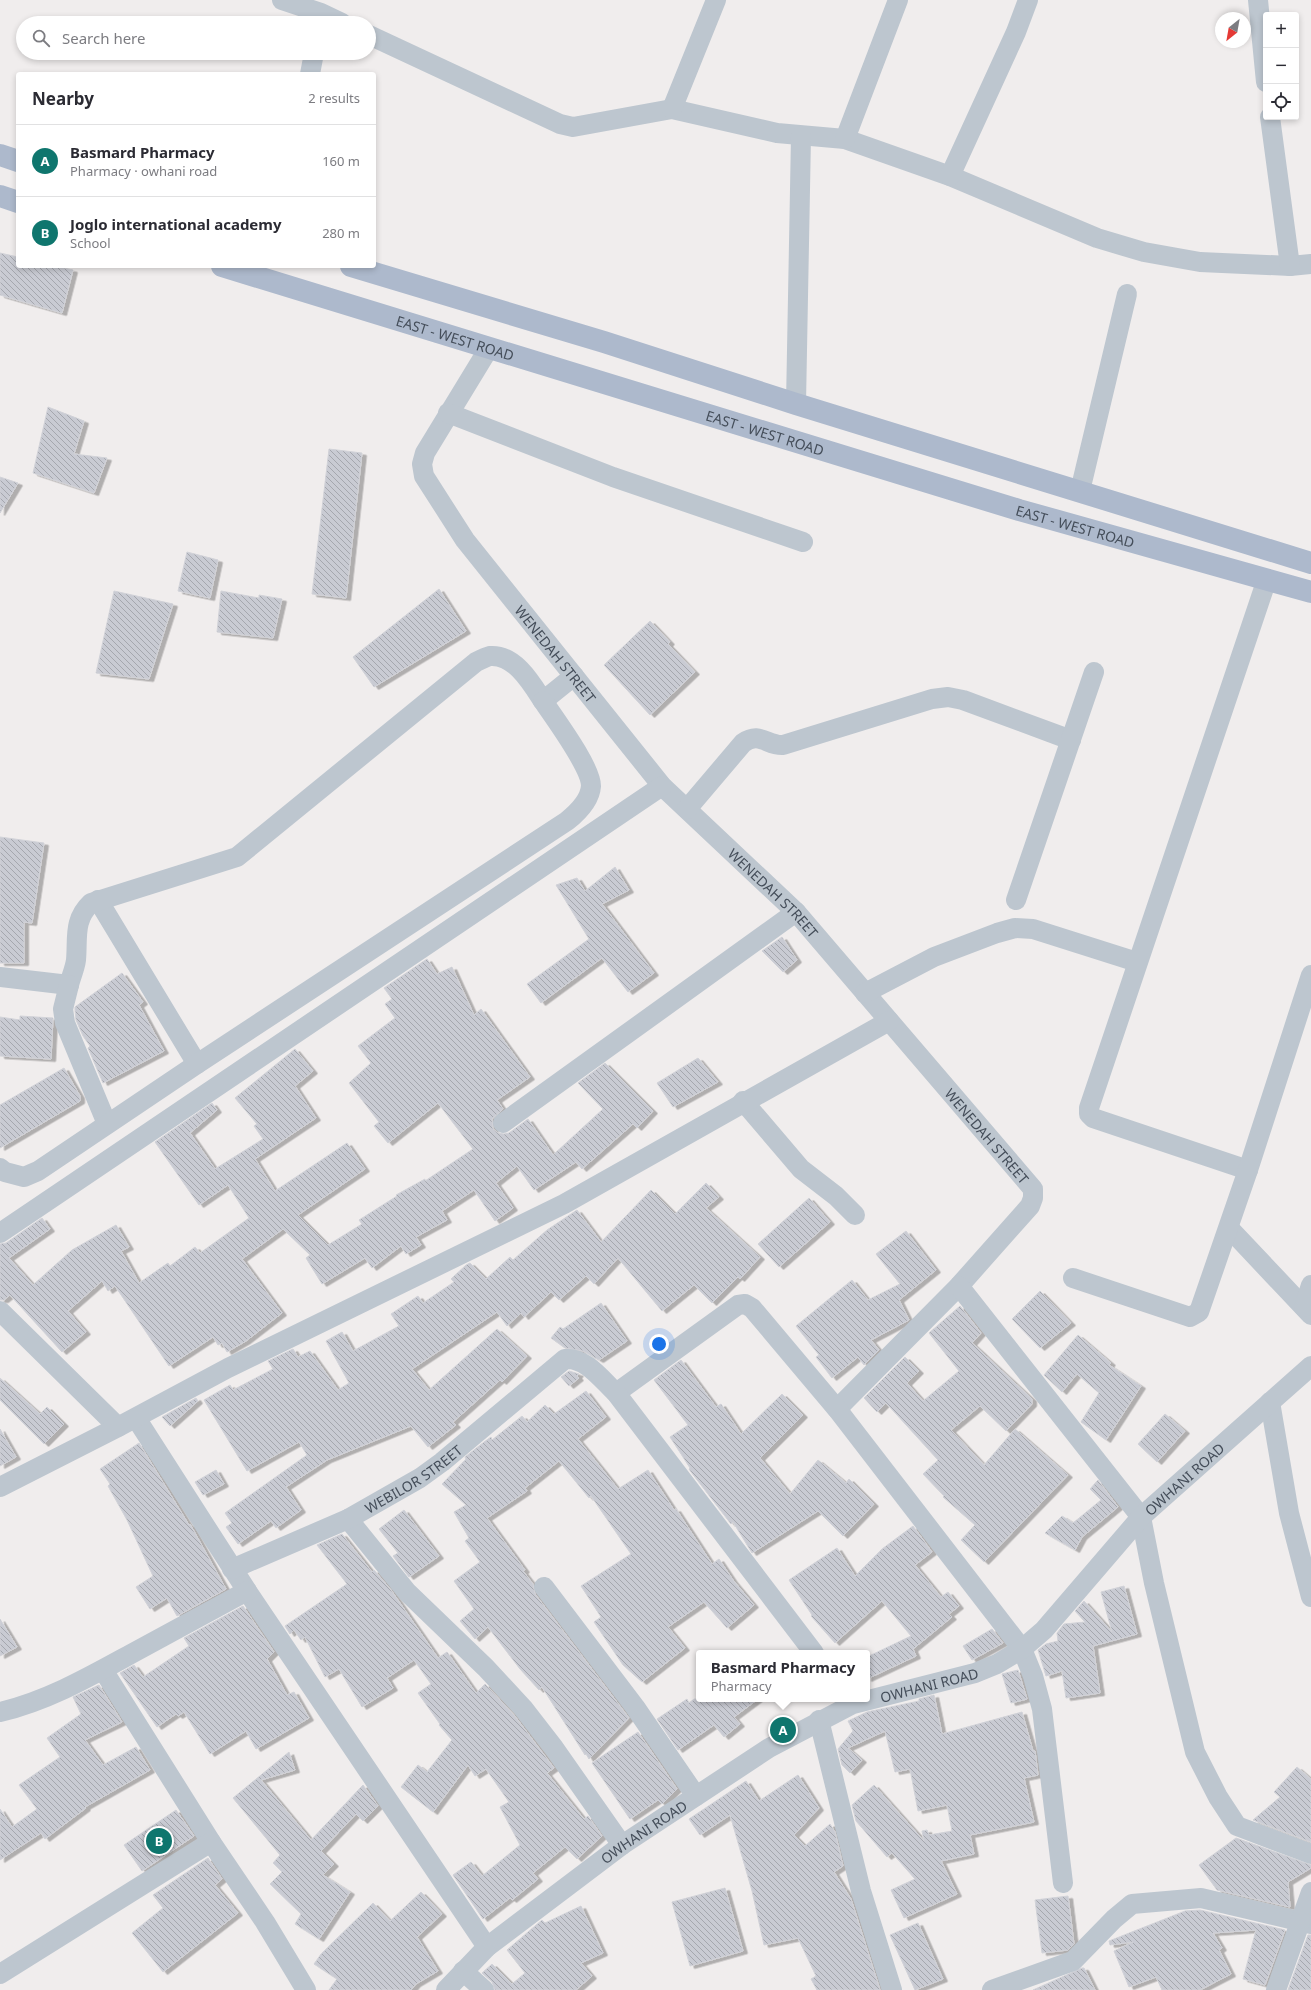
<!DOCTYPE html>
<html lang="en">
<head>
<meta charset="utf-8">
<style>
  :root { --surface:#fff; --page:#f2f2f3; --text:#2b2b33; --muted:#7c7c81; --line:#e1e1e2; --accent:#0f766e }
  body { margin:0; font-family:"Noto Sans",sans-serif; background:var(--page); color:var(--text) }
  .controls { position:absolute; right:12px; top:12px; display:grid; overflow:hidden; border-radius:4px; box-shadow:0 2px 6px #0003 }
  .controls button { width:36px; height:36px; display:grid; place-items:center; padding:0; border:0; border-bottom:1px solid var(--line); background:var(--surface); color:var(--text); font:20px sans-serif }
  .compass { position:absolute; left:1215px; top:12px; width:36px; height:36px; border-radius:50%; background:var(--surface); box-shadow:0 2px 6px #0003; rotate:211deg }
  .you { position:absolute; left:659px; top:1344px; width:14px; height:14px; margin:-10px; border:3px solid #fff; border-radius:50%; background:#1a73e8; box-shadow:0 0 0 6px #1a73e833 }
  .badge { display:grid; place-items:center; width:26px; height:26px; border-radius:50%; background:var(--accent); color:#fff; font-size:13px; font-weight:700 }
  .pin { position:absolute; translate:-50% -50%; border:2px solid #fff; box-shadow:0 1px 4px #0006 }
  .popup { position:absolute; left:696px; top:1650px; width:174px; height:52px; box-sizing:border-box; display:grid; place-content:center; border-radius:4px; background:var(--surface); filter:drop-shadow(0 1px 3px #0005); font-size:13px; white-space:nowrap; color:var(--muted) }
  .popup b { font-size:15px; color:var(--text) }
  .popup::after { content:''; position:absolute; left:50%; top:100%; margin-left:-8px; border:8px solid transparent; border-top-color:var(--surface) }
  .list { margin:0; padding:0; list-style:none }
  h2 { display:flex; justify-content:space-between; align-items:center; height:52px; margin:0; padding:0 16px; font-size:17px }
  h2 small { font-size:13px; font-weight:400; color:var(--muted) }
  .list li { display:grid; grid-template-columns:26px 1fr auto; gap:12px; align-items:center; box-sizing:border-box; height:72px; padding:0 16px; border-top:1px solid var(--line) }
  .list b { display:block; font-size:15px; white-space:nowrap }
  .list p { margin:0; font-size:13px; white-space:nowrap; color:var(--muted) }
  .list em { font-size:13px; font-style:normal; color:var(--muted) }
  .icon { flex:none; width:22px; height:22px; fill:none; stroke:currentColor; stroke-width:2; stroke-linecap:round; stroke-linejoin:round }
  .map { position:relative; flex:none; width:1311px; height:1990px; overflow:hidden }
  .search { position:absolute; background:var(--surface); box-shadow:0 2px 6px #0003; left:16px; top:16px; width:360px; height:44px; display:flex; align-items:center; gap:10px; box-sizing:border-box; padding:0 14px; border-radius:22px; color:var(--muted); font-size:15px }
  .panel { position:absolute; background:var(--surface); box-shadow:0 2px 6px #0003; left:16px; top:72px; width:360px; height:196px; border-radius:4px }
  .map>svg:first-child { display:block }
  .building { fill:url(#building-back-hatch); stroke:#d1d2d8; filter:url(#shadow) }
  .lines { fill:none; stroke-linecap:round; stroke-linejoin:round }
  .minor { stroke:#bdc6cf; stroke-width:20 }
  .primary { stroke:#adb9cc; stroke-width:22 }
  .labels { text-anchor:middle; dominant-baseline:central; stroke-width:3; stroke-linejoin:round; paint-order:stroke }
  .street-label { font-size:14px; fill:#454e5a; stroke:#fff }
</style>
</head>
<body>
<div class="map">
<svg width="1311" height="1990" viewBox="0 0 1311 1990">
  <defs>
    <pattern id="building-back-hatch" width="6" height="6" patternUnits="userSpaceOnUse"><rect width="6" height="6" fill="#c9cbd3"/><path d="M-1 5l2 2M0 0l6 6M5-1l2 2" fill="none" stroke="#a5a7ae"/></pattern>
    <filter id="shadow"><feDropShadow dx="4.5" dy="2.5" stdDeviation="0" flood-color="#0004"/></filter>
  </defs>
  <rect width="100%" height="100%" fill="#f0eded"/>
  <!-- building -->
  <g class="building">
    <polygon points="0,253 18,257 18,266 55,266 73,270 62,313 0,295"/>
    <polygon points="48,407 84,421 74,454 107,458 94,493 33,473"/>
    <polygon points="329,449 362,453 346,598 312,594"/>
    <polygon points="0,477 18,483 0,513"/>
    <polygon points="187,552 218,560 210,598 178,591"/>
    <polygon points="439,589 466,631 374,687 353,657"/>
    <polygon points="114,591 173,604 149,679 96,673"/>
    <polygon points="221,591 259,598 259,595 282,599 273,638 217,632"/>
    <polygon points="650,621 670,642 668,644 695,672 650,715 604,665"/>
    <polygon points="0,837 44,843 32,923 24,922 24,963 0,963"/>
    <polygon points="615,867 629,890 602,904 654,973 628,992 602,958 541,1003 527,984 589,939 556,885 577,878 585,891"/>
    <polygon points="782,937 797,960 783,972 762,951"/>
    <polygon points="427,959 437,974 452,967 474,1015 481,1009 530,1077 497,1100 503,1109 492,1119 493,1129 498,1133 504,1134 509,1133 528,1119 553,1155 603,1109 578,1083 605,1063 653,1111 637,1128 633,1124 582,1169 576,1162 534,1190 517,1166 496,1183 513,1208 495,1221 474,1190 442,1211 447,1220 416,1237 421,1245 406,1254 401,1246 372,1268 365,1258 322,1284 306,1258 310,1255 283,1229 242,1259 282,1313 246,1341 227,1352 222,1343 218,1345 213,1337 169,1366 115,1286 108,1291 102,1281 68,1311 86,1332 62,1352 10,1295 4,1300 0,1300 0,1244 6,1243 42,1218 50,1229 9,1258 33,1285 72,1250 116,1225 129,1247 121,1251 139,1283 168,1263 170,1266 195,1247 200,1253 249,1218 228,1185 199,1205 155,1142 212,1103 217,1110 190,1133 215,1169 263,1139 254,1126 257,1124 235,1098 295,1049 313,1071 295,1086 316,1118 255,1159 275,1191 347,1143 365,1169 298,1215 328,1245 362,1224 359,1220 397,1196 396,1195 425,1179 425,1181 473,1149 438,1103 388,1143 374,1126 379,1122 349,1083 371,1063 358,1046 395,1018 385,1004 392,999 384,988"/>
    <polygon points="122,973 143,1002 139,1005 164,1051 103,1083 88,1048 90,1046 83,1036 76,1020 75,1010 75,1007"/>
    <polygon points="20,1016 53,1018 51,1059 0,1056 0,1017 20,1020"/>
    <polygon points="698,1058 718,1082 673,1107 657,1083"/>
    <polygon points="64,1068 80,1096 80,1101 0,1148 0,1105"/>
    <polygon points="706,1183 719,1197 706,1208 760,1257 740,1279 738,1277 712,1303 694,1285 662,1311 618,1258 594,1284 586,1276 559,1300 551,1292 524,1317 521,1313 507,1326 497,1312 412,1369 429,1390 497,1329 527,1356 502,1382 500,1380 453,1422 456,1425 428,1447 411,1426 327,1460 286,1487 301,1510 276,1528 271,1521 238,1544 226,1527 232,1523 225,1513 307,1455 299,1442 247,1471 204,1400 230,1385 233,1390 273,1369 268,1361 293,1349 298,1357 310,1351 338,1390 349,1383 326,1341 342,1332 353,1351 399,1326 391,1314 418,1296 423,1303 454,1282 451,1279 466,1265 470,1263 486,1279 510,1257 513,1260 547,1230 577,1210 601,1242 651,1190 675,1214"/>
    <polygon points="809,1198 830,1222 779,1267 758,1244"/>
    <polygon points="906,1231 936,1270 899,1300 909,1320 871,1340 879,1350 864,1365 858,1357 832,1378 816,1357 819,1355 796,1326 852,1280 868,1300 900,1284 876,1254"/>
    <polygon points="1040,1291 1071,1323 1040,1348 1012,1319"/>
    <polygon points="601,1303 627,1341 599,1360 583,1351 565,1348 551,1338 560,1327 563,1329"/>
    <polygon points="960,1306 981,1333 972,1343 1032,1399 1032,1404 1006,1431 980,1406 951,1430 984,1465 1015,1429 1068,1475 984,1562 961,1540 975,1525 943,1497 944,1496 923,1474 938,1460 886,1403 877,1412 864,1398 905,1357 919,1371 907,1383 923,1401 959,1371 929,1333"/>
    <polygon points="1078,1335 1111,1363 1109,1365 1141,1386 1106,1440 1081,1422 1099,1393 1077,1374 1062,1392 1044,1375"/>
    <polygon points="681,1360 716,1407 721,1404 741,1434 782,1394 803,1415 760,1458 790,1494 818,1460 846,1483 849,1479 874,1504 843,1536 818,1511 752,1553 733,1522 731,1524 691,1472 689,1469 690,1468 670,1437 688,1425 654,1380"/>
    <polygon points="569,1371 579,1374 577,1376 579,1378 569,1386 561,1377"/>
    <polygon points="0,1378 40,1414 47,1407 64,1424 44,1444 0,1400"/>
    <polygon points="586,1391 606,1417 578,1439 618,1489 648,1470 674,1510 676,1509 712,1564 719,1559 733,1580 754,1605 727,1628 704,1602 668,1627 685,1648 642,1682 623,1665 594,1622 601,1617 581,1586 631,1554 591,1496 589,1498 559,1461 525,1488 527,1491 487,1518 525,1570 523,1571 533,1584 535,1594 629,1718 589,1759 586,1754 585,1755 542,1687 539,1690 520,1669 488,1627 475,1639 460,1621 474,1609 454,1581 480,1562 465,1541 469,1538 454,1512 466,1505 442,1484 466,1459 465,1457 484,1442 491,1437 492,1440 522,1416 527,1422 545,1405 554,1414"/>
    <polygon points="196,1398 198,1401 170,1426 162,1417"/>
    <polygon points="1165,1414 1185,1431 1157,1462 1138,1444"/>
    <polygon points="0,1429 16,1457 0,1466"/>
    <polygon points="139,1443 189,1525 190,1524 226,1589 177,1616 167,1598 150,1609 136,1587 153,1576 127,1520 108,1486 110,1484 100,1469"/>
    <polygon points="216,1470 224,1484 203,1495 195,1482"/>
    <polygon points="1098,1480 1118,1507 1082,1537 1075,1550 1045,1533 1062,1516 1073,1523 1101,1500 1090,1489"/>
    <polygon points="404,1510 439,1556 409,1577 393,1556 398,1553 379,1529"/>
    <polygon points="913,1526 932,1552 915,1565 941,1597 948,1592 959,1606 949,1614 952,1617 913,1649 916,1656 867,1679 867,1657 911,1636 882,1601 835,1643 811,1616 812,1615 789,1580 837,1548 855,1576 882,1549"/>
    <polygon points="342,1534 372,1572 374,1570 391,1590 438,1658 447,1652 476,1693 485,1684 514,1715 554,1768 547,1773 584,1819 588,1816 602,1836 577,1859 565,1847 533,1873 538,1879 512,1900 510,1898 483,1919 453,1875 471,1862 482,1876 520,1845 500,1807 509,1802 486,1769 475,1776 468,1765 433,1812 401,1787 418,1765 427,1772 452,1740 439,1725 440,1724 418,1693 431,1684 414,1660 387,1678 393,1688 362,1707 339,1669 325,1677 305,1637 301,1640 294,1630 290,1634 285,1626 347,1584 317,1545"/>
    <polygon points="1124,1586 1137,1634 1093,1646 1100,1693 1066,1698 1062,1671 1046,1676 1038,1650 1046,1644 1058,1641 1057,1633 1064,1624 1085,1622 1075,1611 1084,1601 1112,1632 1101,1592"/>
    <polygon points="243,1606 274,1652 267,1659 287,1695 294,1692 309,1718 256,1749 246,1731 210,1754 184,1712 178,1716 176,1714 157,1727 120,1673 134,1665 143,1677 189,1646 184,1638"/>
    <polygon points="0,1619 17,1647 0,1656"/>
    <polygon points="992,1629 1003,1643 972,1660 963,1646"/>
    <polygon points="1018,1670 1027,1699 1011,1703 1002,1674"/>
    <polygon points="99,1685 122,1722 85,1740 103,1765 136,1747 150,1770 85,1807 86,1808 45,1839 41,1833 0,1860 0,1809 12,1827 37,1809 19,1785 60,1757 47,1738 81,1714 73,1697"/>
    <polygon points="934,1695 942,1734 1022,1712 1033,1751 1035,1751 1038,1775 1024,1778 1034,1822 970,1835 974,1854 941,1861 957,1894 904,1918 891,1890 915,1879 892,1853 887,1857 856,1821 852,1805 874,1785 924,1841 922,1831 927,1830 929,1835 952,1831 947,1805 918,1811 910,1769 895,1772 885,1731 848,1748 862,1760 850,1773 842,1765 838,1749 853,1731 848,1721 867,1712 919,1701 919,1699"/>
    <polygon points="687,1699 689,1703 694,1699 758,1699 734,1717 740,1724 724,1737 714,1725 678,1750 657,1719"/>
    <polygon points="638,1732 677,1789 662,1804 658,1800 630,1819 592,1763"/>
    <polygon points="289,1752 295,1770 261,1780 311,1840 363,1785 378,1806 363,1821 356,1814 321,1851 334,1864 323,1875 350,1892 319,1939 295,1924 301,1914 270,1884 282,1872 273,1863 280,1855 233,1798"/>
    <polygon points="1297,1767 1311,1779 1311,1842 1253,1820 1280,1797 1274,1792"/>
    <polygon points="798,1775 819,1808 794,1835 805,1846 830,1824 835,1832 843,1866 834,1872 851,1899 880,1990 817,1990 811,1979 816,1976 798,1938 764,1945 752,1891 730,1815 700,1835 689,1819 746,1781 759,1801"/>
    <polygon points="176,1810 194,1836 142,1871 124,1845"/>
    <polygon points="1236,1838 1311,1865 1311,1868 1288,1882 1290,1907 1217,1890 1199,1865"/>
    <polygon points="208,1858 222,1879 215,1885 238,1913 163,1972 132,1933 163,1908 153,1895"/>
    <polygon points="725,1888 743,1951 690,1966 672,1902"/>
    <polygon points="421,1892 442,1914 417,1937 438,1971 416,1984 411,1990 329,1990 337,1979 314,1964 321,1954 373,1903 390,1921"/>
    <polygon points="1068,1896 1074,1944 1068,1950 1042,1953 1035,1900"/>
    <polygon points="581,1906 603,1953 581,1963 592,1976 576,1990 495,1990 492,1982 482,1973 492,1964 512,1984 525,1973 507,1950 542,1920 545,1923"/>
    <polygon points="1200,1910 1285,1930 1265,1985 1243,1979 1256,1930 1213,1933 1222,1948 1219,1950 1231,1974 1200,1990 1162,1990 1156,1977 1129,1987 1114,1951 1133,1942 1110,1945 1109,1941 1185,1911"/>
    <polygon points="918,1923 943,1979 915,1990 890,1935"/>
    <polygon points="1308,1935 1311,1935 1311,1990 1288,1990"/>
    <polygon points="1082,1968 1084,1968 1095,1990 1033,1990"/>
  </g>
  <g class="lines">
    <!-- minor -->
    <g class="minor">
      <polyline points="282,0 321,13 342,23"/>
      <polyline points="1258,0 1266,82"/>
      <polyline points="369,35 560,124 573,127 672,109 777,133 845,139 950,176 1097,238 1144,252 1200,262 1290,266 1311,264"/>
      <polyline points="310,74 314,53"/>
      <polyline points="672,109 716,0"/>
      <polyline points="1270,117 1290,266"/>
      <polyline points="845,139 898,0"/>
      <polyline points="950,176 1016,32 1028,0"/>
      <path id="s1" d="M 489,348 L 425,453 L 422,464 L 424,476 L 465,540 L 662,786 L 796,912 L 1033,1189 L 1033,1198 L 1030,1206 L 959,1286 L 837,1409"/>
      <polyline points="796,404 801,136"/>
      <polyline points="448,413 613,477 803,542"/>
      <polyline points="1080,491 1127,294"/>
      <path d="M 687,809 L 743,743 C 760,731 767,746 783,745 L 932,699 L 948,697 L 963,700 L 1071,740"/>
      <polyline points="98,900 197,1064"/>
      <polyline points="1016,900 1094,672"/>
      <path d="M 0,977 L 69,985 C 71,977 75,968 76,960 C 78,938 73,920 91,903 L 237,857 L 476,662 C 480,660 486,657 490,656 C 515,654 532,684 543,701 L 574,676"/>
      <polyline points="69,985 63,1009 65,1023 107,1124"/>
      <polyline points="865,993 934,957 997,933 1015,928 1033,929 1137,962"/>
      <polyline points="743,1101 801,1169 836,1196 855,1215"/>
      <polyline points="503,1123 796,912"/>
      <path d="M 0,1168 L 5,1172 L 24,1177 L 38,1171 L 197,1064 L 567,821 C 577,813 590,801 591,786 C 591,767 555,719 543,701"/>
      <polyline points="1248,1170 1093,1118 1089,1114 1089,1108 1267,579"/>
      <polyline points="1229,1228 1311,1315"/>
      <polyline points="0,1233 662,786"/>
      <polyline points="1073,1278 1190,1317 1199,1312 1248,1170 1311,975"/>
      <polyline points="959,1286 1141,1517 1154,1583 1195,1752 1218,1797 1237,1826 1311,1854"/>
      <polyline points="1304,1307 1311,1285"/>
      <polyline points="0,1311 118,1427"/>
      <polyline points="616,1393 738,1305 745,1304 752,1308 837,1409 1022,1649 1033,1676 1042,1709 1063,1883"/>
      <polyline points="1270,1402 1289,1513 1311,1597"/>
      <polyline points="136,1418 247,1591 487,1947"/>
      <polyline points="0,1487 118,1427 228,1368 564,1204 889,1021"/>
      <polyline points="348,1519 407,1592 486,1668 523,1708 554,1748 622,1845"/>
      <path id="s2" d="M 232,1569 L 348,1519 L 420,1478 L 442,1462 L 565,1359 C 586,1357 602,1380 616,1393 L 814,1653"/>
      <polyline points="544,1587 635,1707 696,1796"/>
      <polyline points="103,1670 211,1842 265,1922 306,1990"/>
      <path d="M 0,1712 C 47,1701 89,1677 131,1654 C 170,1633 208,1612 247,1591"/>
      <polyline points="819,1720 861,1891 892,1990"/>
      <polyline points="463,1971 484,1990"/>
      <polyline points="0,1974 211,1842"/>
      <path id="s3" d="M 446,1990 L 487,1947 L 622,1845 L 769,1748 L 853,1704 L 975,1673 L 997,1664 L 1022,1649 L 1044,1630 L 1141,1517 L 1311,1366"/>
      <polyline points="992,1990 1073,1961 1114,1919 1132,1904 1201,1898 1311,1924"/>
      <polyline points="1276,1990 1311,1892"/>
    </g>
    <!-- primary -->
    <g class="primary">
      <polyline points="0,155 18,161"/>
      <polyline points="0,196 18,202"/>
      <path id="s4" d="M 222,266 L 1019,510 L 1311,592"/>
      <polyline points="351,266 604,342 796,404 1311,563"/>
    </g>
  </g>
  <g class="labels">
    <!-- street labels -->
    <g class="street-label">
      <text stroke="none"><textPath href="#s4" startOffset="244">EAST - WEST ROAD</textPath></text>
      <text stroke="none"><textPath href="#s4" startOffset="568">EAST - WEST ROAD</textPath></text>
      <text stroke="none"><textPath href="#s4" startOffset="892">EAST - WEST ROAD</textPath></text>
      <text stroke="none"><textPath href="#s1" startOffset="368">WENEDAH STREET</textPath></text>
      <text stroke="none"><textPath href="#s1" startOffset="692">WENEDAH STREET</textPath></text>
      <text stroke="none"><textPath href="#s1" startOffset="1016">WENEDAH STREET</textPath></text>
      <text stroke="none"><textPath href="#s2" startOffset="203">WEBILOR STREET</textPath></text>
      <text stroke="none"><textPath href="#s3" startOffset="914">OWHANI ROAD</textPath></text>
      <text stroke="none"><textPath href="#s3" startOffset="578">OWHANI ROAD</textPath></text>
      <text stroke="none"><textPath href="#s3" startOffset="254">OWHANI ROAD</textPath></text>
    </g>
  </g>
</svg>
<div class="controls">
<button>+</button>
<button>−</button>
<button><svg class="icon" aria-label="locate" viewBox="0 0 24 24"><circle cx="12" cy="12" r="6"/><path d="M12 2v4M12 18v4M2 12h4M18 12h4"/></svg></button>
</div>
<svg class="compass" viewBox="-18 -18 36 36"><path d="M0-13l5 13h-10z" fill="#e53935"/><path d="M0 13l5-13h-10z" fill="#7c7c81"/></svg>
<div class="you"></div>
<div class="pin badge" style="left:783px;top:1730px">A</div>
<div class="popup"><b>Basmard Pharmacy</b>Pharmacy</div>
<div class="pin badge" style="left:159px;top:1841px">B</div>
<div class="search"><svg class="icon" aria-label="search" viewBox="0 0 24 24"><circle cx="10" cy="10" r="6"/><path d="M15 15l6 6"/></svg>Search here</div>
<section class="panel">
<h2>Nearby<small>2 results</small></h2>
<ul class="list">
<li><span class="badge">A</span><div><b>Basmard Pharmacy</b><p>Pharmacy · owhani road</p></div><em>160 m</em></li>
<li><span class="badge">B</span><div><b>Joglo international academy</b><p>School</p></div><em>280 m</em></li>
</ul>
</section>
</div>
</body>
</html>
